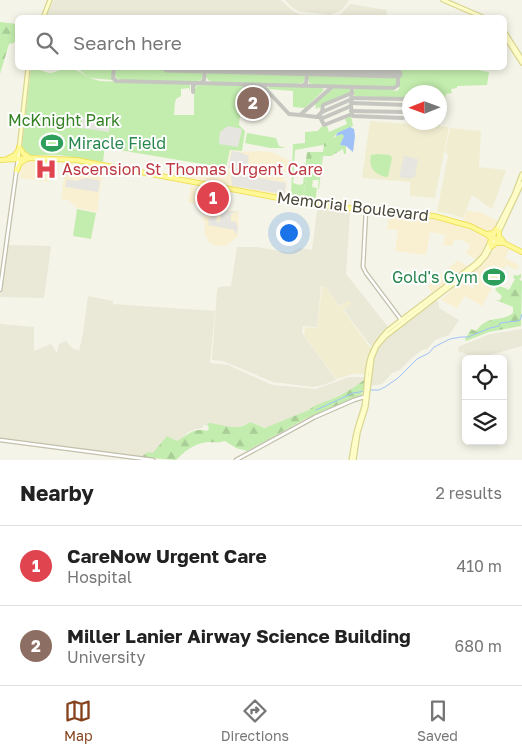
<!DOCTYPE html>
<html lang="en">
<head>
<meta charset="utf-8">
<style>
  :root { --surface:#fff; --page:#f6f6f6; --text:#222; --muted:#767676; --line:#e0e0e0; --accent:#85421c }
  body { margin:0; font-family:"Golos Text",sans-serif; background:var(--page); color:var(--text) }
  .controls { position:absolute; right:15px; bottom:15px; display:grid; overflow:hidden; border-radius:8px; box-shadow:0 2px 8px #0003 }
  .controls button { width:45px; height:45px; display:grid; place-items:center; padding:0; border:0; border-bottom:1px solid var(--line); background:var(--surface); color:var(--text); font:25px sans-serif }
  .compass { position:absolute; left:402px; top:85px; width:45px; height:45px; border-radius:50%; background:var(--surface); box-shadow:0 2px 8px #0003; rotate:269deg }
  .you { position:absolute; left:288px; top:232px; width:18px; height:18px; margin:-12px; border:4px solid #fff; border-radius:50%; background:#1a73e8; box-shadow:0 0 0 8px #1a73e833 }
  .badge { display:grid; place-items:center; width:32px; height:32px; border-radius:50%; background:var(--accent); color:#fff; font-size:16px; font-weight:700 }
  .pin { position:absolute; translate:-50% -50%; border:2px solid #fff; box-shadow:0 1px 5px #0006 }
  .list { margin:0; padding:0; list-style:none }
  h2 { display:flex; justify-content:space-between; align-items:center; height:65px; margin:0; padding:0 20px; font-size:21px }
  h2 small { font-size:16px; font-weight:400; color:var(--muted) }
  .list li { display:grid; grid-template-columns:32px 1fr auto; gap:15px; align-items:center; box-sizing:border-box; height:80px; padding:0 20px; border-top:1px solid var(--line) }
  .list b { display:block; font-size:19px; white-space:nowrap }
  .list p { margin:0; font-size:16px; white-space:nowrap; color:var(--muted) }
  .list em { font-size:16px; font-style:normal; color:var(--muted) }
  .icon { flex:none; width:28px; height:28px; fill:none; stroke:currentColor; stroke-width:2; stroke-linecap:round; stroke-linejoin:round }
  .map { position:relative; flex:none; width:522px; height:460px; overflow:hidden }
  .search { position:absolute; background:var(--surface); box-shadow:0 2px 8px #0003; left:15px; right:15px; top:15px; height:55px; display:flex; align-items:center; gap:12px; box-sizing:border-box; padding:0 18px; border-radius:8px; color:var(--muted); font-size:19px }
  .sheet { height:225px; background:var(--surface) }
  nav { display:flex; justify-content:space-around; align-items:center; box-sizing:border-box; height:70px; border-top:1px solid var(--line); background:var(--surface); font-size:14px; color:var(--muted) }
  nav a { display:grid; justify-items:center; gap:2px }
  nav .on { color:var(--accent) }
  .map>svg:first-child { display:block }
  .residential { fill:#eae8d6 }
  .commercial { fill:#f9f0d2 }
  .education { fill:#f0edd1 }
  .green { fill:#c3edae }
  .forest { fill:url(#forest-firs) }
  .parking { fill:#e6e5e0 }
  .water { fill:#a0c1f7 }
  .lines { fill:none; stroke-linecap:round; stroke-linejoin:round }
  .stream { stroke:#a0c1f7; stroke-width:1 }
  .taxiway { stroke:#c6c6c0; stroke-width:4 }
  .runway { stroke:#c6c6c0; stroke-width:9 }
  .tertiary-casing { stroke:#c2bfaa; stroke-width:5 }
  .secondary-casing { stroke:#d9d694; stroke-width:5.5 }
  .primary-casing { stroke:#eee15d; stroke-width:6 }
  .tertiary { stroke:#fff; stroke-width:2.5 }
  .secondary { stroke:#fffdc8; stroke-width:3 }
  .primary { stroke:#fff897; stroke-width:4 }
  .labels { text-anchor:middle; dominant-baseline:central; stroke-width:4; stroke-linejoin:round; paint-order:stroke }
  .park-label { font-size:16px; fill:#338123; stroke:#fff }
  .leisure-label { font-size:16px; fill:#27864d; stroke:#fff; text-anchor:start }
  .health-label { font-size:16px; fill:#be3a42; stroke:#fff; text-anchor:start }
  .street-label { font-size:16px; fill:#4a4636; stroke:#fff }
</style>
</head>
<body>
<div class="map">
<svg width="522" height="460" viewBox="0 0 522 460">
  <defs>
    <pattern id="forest-firs" width="22" height="20" patternUnits="userSpaceOnUse" patternTransform="scale(1.25)"><rect width="22" height="20" fill="#c3edae"/><path d="M5 1l3.5 6h-7zM16 11l3.5 6h-7z" fill="#a9cd96"/></pattern>
  </defs>
  <rect width="100%" height="100%" fill="#f5f4e8"/>
  <!-- residential -->
  <g class="residential">
    <polygon points="54,0 281,0 294,12 301,15 322,17 46,17"/>
    <polygon points="285,0 349,0 342,10 330,15 299,11 293,8"/>
    <polygon points="350,4 387,10 386,17 332,18 340,15"/>
    <polygon points="319,208 350,211 346,274 389,328 380,336 372,346 370,345 344,310 351,304 348,301 339,306 326,287 321,286 317,327 303,326 302,333 336,380 323,385 313,387 273,382 223,361 212,360 217,290 219,287 231,286 237,247 257,247 290,253 300,248 312,250 317,211"/>
    <polygon points="7,245 51,246 44,298 0,297"/>
    <polygon points="88,296 113,301 113,304 215,311 210,363 228,365 272,385 316,389 349,377 364,377 364,380 360,385 310,410 267,428 250,422 245,425 235,428 203,425 203,428 196,429 188,432 179,442 167,436 160,457 157,459 0,439 0,324 34,327 34,351 51,344 57,353 59,344 66,341 72,348 79,351 83,334"/>
    <polygon points="435,299 439,303 439,308 459,320 449,335 435,340 427,349 422,350 413,357 400,370 392,373 382,384 369,386 372,359 379,345 386,337"/>
    <polygon points="522,329 522,346 489,355 472,358 462,352 459,353 458,347 490,334"/>
  </g>
  <!-- commercial -->
  <g class="commercial">
    <polygon points="230,151 244,152 259,151 271,152 289,160 283,180 287,181 285,197 189,179 191,166 228,172"/>
    <polygon points="25,161 51,162 49,182 20,178 20,169"/>
    <polygon points="68,162 103,167 97,212 77,208 69,200 61,199 66,163"/>
    <polygon points="191,186 224,191 221,206 224,209 239,211 238,236 226,246 213,245 209,242 204,232 205,223 202,218 212,212 210,208 188,202"/>
    <polygon points="467,210 478,213 479,211 499,222 494,232 489,233 463,221"/>
    <polygon points="389,214 422,217 453,224 487,237 489,242 477,260 466,253 470,245 464,241 455,239 452,246 443,245 445,235 430,232 426,255 395,251 398,230 387,229"/>
    <polygon points="498,244 509,250 505,258 519,265 517,270 506,265 499,279 492,286 480,279 492,288 482,306 465,296 457,308 441,300 459,282 461,281 474,289 475,287 464,280 464,279 486,260 496,245"/>
    <polygon points="458,260 468,267 432,294 428,286"/>
  </g>
  <!-- education -->
  <g class="education">
    <polygon points="370,121 449,127 435,198 410,196 410,182 362,178"/>
    <polygon points="450,128 481,131 479,167 506,170 492,209 472,195 463,218 447,213 437,212 448,155 445,152"/>
    <polygon points="322,287 326,287 339,307 348,300 351,304 343,310 369,346 372,347 364,374 353,374 336,379 304,335 305,327 317,328"/>
  </g>
  <!-- green -->
  <g class="green">
    <path d="M 31,68 C 38,68 43,72 50,73 C 55,73 57,70 62,70 C 73,67 79,71 88,77 L 77,68 L 112,68 L 112,80 L 89,78 L 100,81 L 184,84 L 190,85 L 190,92 L 189,88 L 181,89 L 181,96 L 176,99 L 175,103 L 174,115 L 194,115 L 194,91 L 196,86 L 202,84 L 242,85 L 243,86 L 239,125 L 245,131 L 242,151 L 230,150 L 226,168 L 119,150 L 119,146 L 105,144 L 103,162 L 59,155 L 21,155 Z"/>
    <polygon points="283,68 472,68 472,69 489,72 487,85 457,86 457,88 451,89 452,93 446,94 439,126 437,126 423,125 424,123 440,122 440,92 410,92 409,105 405,113 405,107 408,106 408,98 355,96 353,94 354,90 357,88 386,89 397,91 399,89 399,70"/>
    <polygon points="116,69 202,71 203,76 201,80 195,82 122,80 116,78 115,74"/>
    <polygon points="208,72 304,74 305,78 303,83 295,84 213,82 208,80 206,76"/>
    <polygon points="310,74 395,76 397,84 394,87 315,85 309,83 308,79"/>
    <polygon points="269,86 321,87 324,90 305,108 293,107 293,91 268,89"/>
    <polygon points="332,88 349,88 351,90 350,93 322,104 320,109 319,107 316,109 315,103"/>
    <polygon points="351,116 353,126 337,133 331,140 324,143 323,145 295,150 293,183 299,185 303,184 301,200 291,196 293,144 305,143 305,132 318,131 321,127 327,126 329,132 347,124 345,119"/>
    <polygon points="247,133 276,138 279,146 286,148 270,148 245,143"/>
    <path d="M 377,154 L 390,155 L 392,158 L 388,177 C 375,176 368,167 371,155 Z"/>
    <polygon points="321,155 319,180 313,180 312,187 317,188 315,203 303,201 308,161 312,156"/>
    <polygon points="77,209 96,213 91,239 73,236"/>
  </g>
  <!-- forest -->
  <g class="forest">
    <polygon points="0,22 17,24 17,37 14,43 9,44 0,74"/>
    <polygon points="342,133 344,136 341,145 346,146 346,154 344,154 343,149 331,156 323,156 319,189 318,189 321,156 312,156 311,159 308,161 303,200 301,200 307,152 323,152 324,143"/>
    <path d="M 515,274 L 516,276 L 521,274 L 521,278 L 519,279 L 522,281 L 521,326 L 489,332 L 466,341 L 465,339 L 471,329 L 476,331 C 488,314 499,323 513,313 L 513,307 L 496,300 L 500,300 L 502,296 L 495,290 L 498,285 L 509,290 L 515,279 L 513,277 Z"/>
    <path d="M 364,380 L 364,389 L 361,395 L 305,419 L 247,451 L 236,448 L 225,441 C 219,443 214,442 208,442 C 195,443 185,451 176,460 L 141,457 L 148,452 L 153,453 L 167,436 L 177,441 C 188,435 193,427 207,431 L 209,428 L 207,424 L 210,423 C 225,425 238,432 250,422 L 265,428 L 309,410 C 314,405 318,405 324,402 C 337,398 354,388 364,380 Z"/>
  </g>
  <!-- parking -->
  <g class="parking">
    <polygon points="79,116 94,119 94,123 109,126 109,132 81,128 82,120 80,119 76,122"/>
    <polygon points="228,126 242,129 238,147 219,144 220,132"/>
    <polygon points="232,151 243,153 249,156 246,171 244,172 228,168"/>
    <polygon points="404,156 418,159 415,177 412,177 411,179 399,177"/>
    <polygon points="233,173 286,183 285,194 232,186 231,176"/>
    <polygon points="88,178 100,181 98,192 65,187 67,179 77,181 81,179"/>
    <polygon points="224,210 237,212 237,213 232,213 231,215 231,221 236,222 238,228 236,235 234,230 208,225 209,222 207,219 214,216 217,218 216,221 219,222 221,218 220,213"/>
  </g>
  <!-- water -->
  <polygon class="water" points="350,127 354,129 355,136 353,152 346,146 340,145 344,136 342,134 336,136 337,133"/>
  <g class="lines">
    <!-- stream -->
    <g class="stream">
      <polyline points="369,390 379,390 385,387 398,378 417,359 429,353 434,347 450,339 461,337 468,337 490,328 499,326 500,323 517,321 520,320 522,314"/>
      <polyline points="316,410 353,393 366,391"/>
    </g>
    <!-- taxiway -->
    <g class="taxiway">
      <polyline points="114,68 113,78 116,81 394,88 398,85 398,74"/>
      <polyline points="302,71 307,75 306,83 303,86"/>
      <polyline points="201,83 204,80 205,70 208,69"/>
      <polyline points="262,85 289,114 300,115 332,87"/>
      <polyline points="193,92 193,86 196,83"/>
      <polyline points="243,98 246,84"/>
      <polyline points="352,98 406,99"/>
      <polyline points="352,103 407,105"/>
      <polyline points="351,106 352,114 324,125 320,117 317,117 322,112 352,99"/>
      <polyline points="351,111 404,112"/>
      <polyline points="322,112 323,105 352,93"/>
      <polyline points="352,114 353,116 403,118"/>
      <polyline points="300,115 317,117"/>
      <polyline points="320,117 323,118 351,106 352,87"/>
    </g>
    <!-- runway -->
    <polyline class="runway" points="167,68 398,74"/>
    <!-- tertiary casing -->
    <g class="tertiary-casing">
      <g id="tertiary">
        <polyline points="366,210 363,267 366,273 402,321"/>
        <polyline points="0,290 18,159"/>
        <polyline points="0,440 153,460"/>
        <polyline points="236,460 315,417 354,400 367,396"/>
      </g>
    </g>
    <!-- secondary casing -->
    <g class="secondary-casing">
      <g id="secondary">
        <polyline points="443,0 485,18"/>
        <polyline points="43,18 50,0"/>
        <polyline points="504,31 522,59"/>
        <polyline points="504,35 522,63"/>
        <polyline points="18,159 28,68"/>
        <polyline points="499,232 522,183"/>
        <path d="M 351,460 C 353,450 354,439 357,429 C 359,421 362,414 364,406 C 369,374 362,356 388,330 L 475,264 L 483,256 L 514,195 L 522,174"/>
        <polyline points="354,460 358,433 366,407 372,358 377,346 386,336 479,264 486,256 496,238"/>
      </g>
    </g>
    <!-- primary casing -->
    <g class="primary-casing">
      <g id="primary">
        <polyline points="19,147 24,154 30,158"/>
        <polyline points="9,158 15,155 19,149"/>
        <polyline points="0,160 32,158 76,160 316,205 434,216 470,226 522,252"/>
        <polyline points="17,170 20,163 27,159"/>
        <polyline points="499,231 499,236 503,241"/>
        <polyline points="490,244 491,239 487,234 493,233 497,229"/>
        <polyline points="491,247 496,243 502,243"/>
      </g>
    </g>
    <!-- tertiary -->
    <use href="#tertiary" class="tertiary"/>
    <!-- secondary -->
    <use href="#secondary" class="secondary"/>
    <!-- primary -->
    <use href="#primary" class="primary"/>
  </g>
  <!-- icons -->
  <defs>
    <g id="stadium-bare" transform="scale(1.725)"><path d="M0-5a6.5 5 0 1 0 0 10a6.5 5 0 1 0 0-10ZM-3.5-1.8h7v3.6h-7Z" fill="#2e9e5b" stroke="#fff" stroke-width="2.5" paint-order="stroke"/></g>
    <g id="hospital-bare" transform="scale(1.725)"><path d="M-5-5h3v3.5h4V-5h3V5h-3V1.5h-4V5h-3Z" fill="#e0444e" stroke="#fff" stroke-width="2.5" paint-order="stroke"/></g>
  </defs>
  <g fill-rule="evenodd">
    <use href="#stadium-bare" x="52" y="143"/>
    <use href="#hospital-bare" x="46" y="169"/>
    <use href="#stadium-bare" x="494" y="277"/>
  </g>
  <g class="labels">
    <!-- park labels -->
    <g class="park-label">
      <text x="64" y="120">McKnight Park</text>
    </g>
    <!-- leisure labels -->
    <g class="leisure-label">
      <text x="68" y="143">Miracle Field</text>
      <text x="478" y="277" text-anchor="end">Gold's Gym</text>
    </g>
    <!-- health labels -->
    <g class="health-label">
      <text x="62" y="169">Ascension St Thomas Urgent Care</text>
    </g>
    <!-- street labels -->
    <g class="street-label">
      <text transform="translate(353 206) rotate(7)">Memorial Boulevard</text>
    </g>
  </g>
</svg>
<div class="controls">
<button><svg class="icon" aria-label="locate" viewBox="0 0 24 24"><circle cx="12" cy="12" r="6"/><path d="M12 2v4M12 18v4M2 12h4M18 12h4"/></svg></button>
<button><svg class="icon" aria-label="layers" viewBox="0 0 24 24"><path d="M12 4l9 5-9 5-9-5zM3 14l9 5 9-5"/></svg></button>
</div>
<svg class="compass" viewBox="-18 -18 36 36"><path d="M0-13l5 13h-10z" fill="#e53935"/><path d="M0 13l5-13h-10z" fill="#767676"/></svg>
<div class="you"></div>
<div class="pin badge" style="left:213px;top:198px;background:#e0444e">1</div>
<div class="pin badge" style="left:253px;top:103px;background:#8d6e63">2</div>
<div class="search"><svg class="icon" aria-label="search" viewBox="0 0 24 24"><circle cx="10" cy="10" r="6"/><path d="M15 15l6 6"/></svg>Search here</div>
</div>
<section class="sheet">
<h2>Nearby<small>2 results</small></h2>
<ul class="list">
<li><span class="badge" style="background:#e0444e">1</span><div><b>CareNow Urgent Care</b><p>Hospital</p></div><em>410 m</em></li>
<li><span class="badge" style="background:#8d6e63">2</span><div><b>Miller Lanier Airway Science Building</b><p>University</p></div><em>680 m</em></li>
</ul>
</section>
<nav>
<a class="on"><svg class="icon" aria-label="map" viewBox="0 0 24 24"><path d="M3 6l6-2 6 2 6-2v14l-6 2-6-2-6 2zM9 4v14M15 6v14"/></svg>Map</a>
<a><svg class="icon" aria-label="directions" viewBox="0 0 24 24"><path d="M12 3l9 9-9 9-9-9zM9 14v-3h6M13 9l2 2-2 2"/></svg>Directions</a>
<a><svg class="icon" aria-label="saved" viewBox="0 0 24 24"><path d="M7 4h10v16l-5-4-5 4z"/></svg>Saved</a>
</nav>
</body>
</html>
